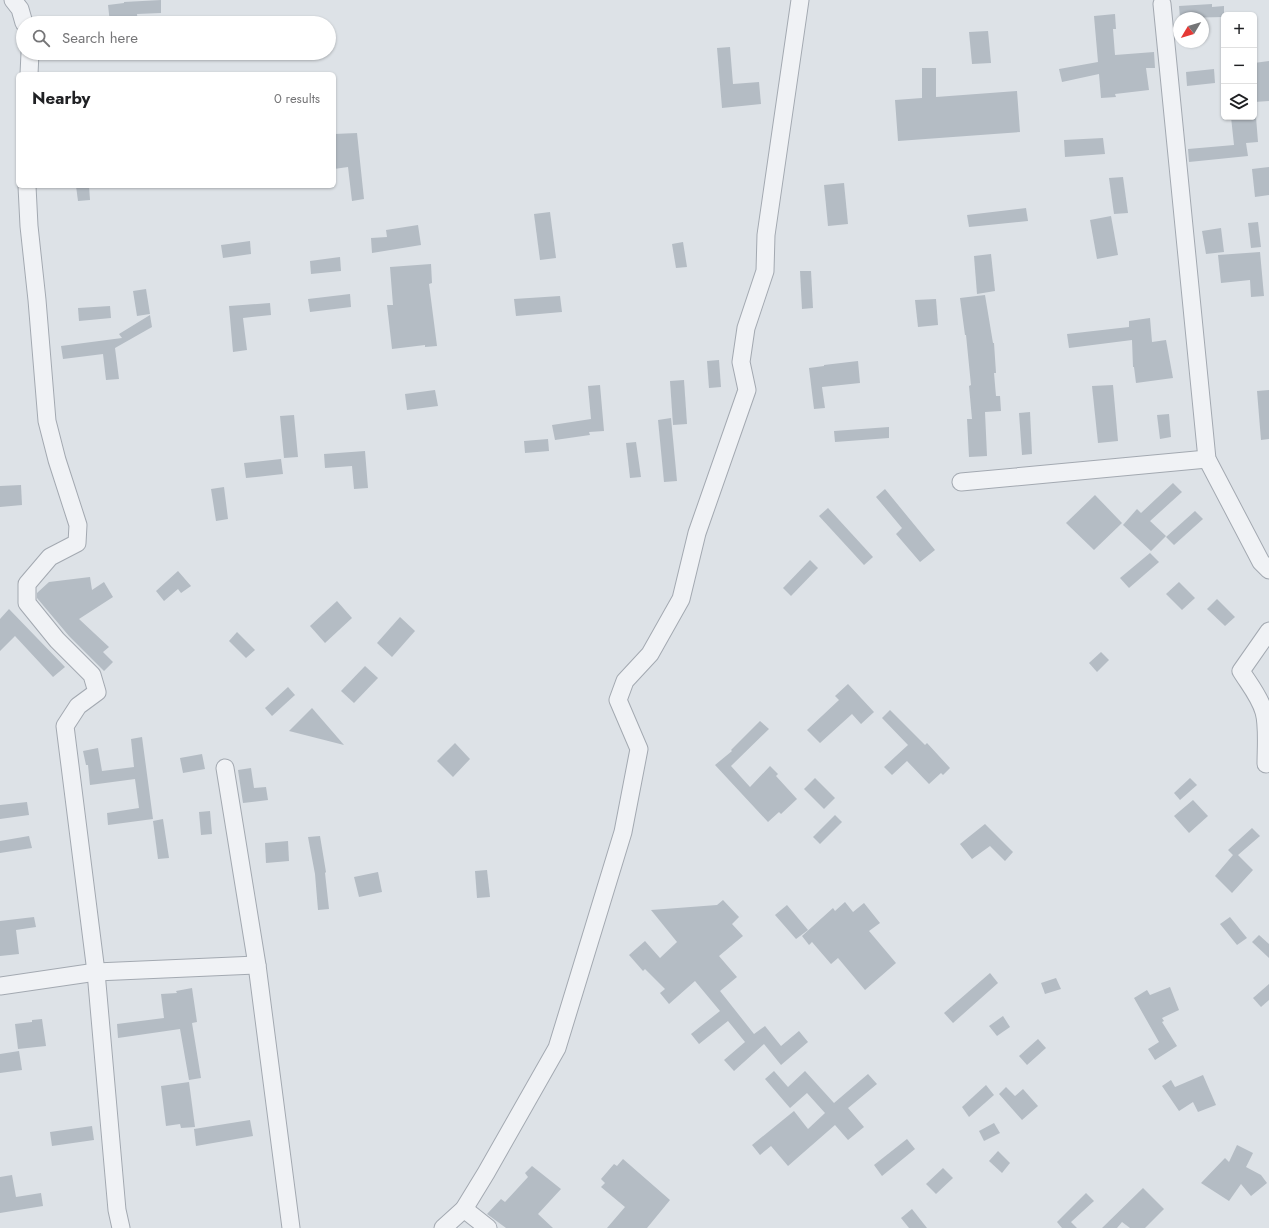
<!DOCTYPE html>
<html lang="en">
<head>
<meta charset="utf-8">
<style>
  :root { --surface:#fff; --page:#f2f2f2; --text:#202124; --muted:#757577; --line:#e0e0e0 }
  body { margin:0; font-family:Jost,sans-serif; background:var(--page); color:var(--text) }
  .controls { position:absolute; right:12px; top:12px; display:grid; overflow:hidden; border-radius:6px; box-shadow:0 1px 3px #0004 }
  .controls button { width:36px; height:36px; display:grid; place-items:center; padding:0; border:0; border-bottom:1px solid var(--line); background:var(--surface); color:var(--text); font:20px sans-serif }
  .compass { position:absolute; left:1173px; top:12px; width:36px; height:36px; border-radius:50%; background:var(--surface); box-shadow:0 1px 3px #0004; rotate:232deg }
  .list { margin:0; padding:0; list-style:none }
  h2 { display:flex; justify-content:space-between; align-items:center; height:52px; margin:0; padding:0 16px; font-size:17px }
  h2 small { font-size:13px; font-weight:400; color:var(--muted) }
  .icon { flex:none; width:22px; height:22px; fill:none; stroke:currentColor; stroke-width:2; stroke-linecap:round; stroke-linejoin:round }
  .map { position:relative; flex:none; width:1269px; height:1228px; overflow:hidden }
  .search { position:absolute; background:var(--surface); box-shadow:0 1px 3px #0004; left:16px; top:16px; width:320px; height:44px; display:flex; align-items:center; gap:10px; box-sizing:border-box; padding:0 14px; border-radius:22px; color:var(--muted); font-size:15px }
  .panel { position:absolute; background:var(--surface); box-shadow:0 1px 3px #0004; left:16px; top:72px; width:320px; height:116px; border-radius:6px }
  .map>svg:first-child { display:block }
  .building { fill:#b4bcc4 }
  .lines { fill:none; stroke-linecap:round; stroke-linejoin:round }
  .minor-casing { stroke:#a3a9b1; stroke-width:19 }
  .minor { stroke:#f0f2f5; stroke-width:17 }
</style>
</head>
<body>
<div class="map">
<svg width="1269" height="1228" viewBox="0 0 1269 1228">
  <rect width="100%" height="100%" fill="#dde2e7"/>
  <!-- building -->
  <g class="building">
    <polygon points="161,0 161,13 137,14 138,23 110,23 108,5 124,3 124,2"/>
    <polygon points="1212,4 1212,7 1224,6 1224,17 1180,18 1179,6"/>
    <polygon points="1115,14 1116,29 1113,29 1115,55 1154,52 1155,68 1146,68 1149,90 1115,94 1116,97 1101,98 1099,74 1062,82 1059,69 1098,62 1094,16"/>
    <polygon points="988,31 991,63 972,64 969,32"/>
    <polygon points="730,47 733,84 759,82 761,104 722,108 717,48"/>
    <polygon points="1269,61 1269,101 1254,102 1254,63"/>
    <polygon points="922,68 936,68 936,97 1017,91 1020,132 898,141 895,100 922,98"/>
    <polygon points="1214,69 1215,83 1187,86 1186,72"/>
    <polygon points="1231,117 1256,117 1258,142 1246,143 1248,156 1189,162 1188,149 1234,145"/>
    <polygon points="357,133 364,199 352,201 348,167 334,169 334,134"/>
    <polygon points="1103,138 1105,154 1065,157 1064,140"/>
    <polygon points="1269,167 1269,195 1255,197 1252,169"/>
    <polygon points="1123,177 1128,213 1114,214 1109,178"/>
    <polygon points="844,183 848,224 828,226 824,185"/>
    <polygon points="76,186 89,186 90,200 78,201"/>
    <polygon points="1026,208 1028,221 969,227 967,215"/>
    <polygon points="550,212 556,258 540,260 534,214"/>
    <polygon points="1111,216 1118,255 1097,259 1090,220"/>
    <polygon points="1258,222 1261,247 1251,248 1248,223"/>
    <polygon points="418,225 421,245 372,253 371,238 387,237 386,230"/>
    <polygon points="1221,228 1224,252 1206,254 1202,231"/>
    <polygon points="250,241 251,254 223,258 221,245"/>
    <polygon points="683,242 687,267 676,268 672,244"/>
    <polygon points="1260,252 1264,296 1251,297 1250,280 1221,283 1218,255"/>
    <polygon points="991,254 995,291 977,294 974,256"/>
    <polygon points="340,257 341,271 311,274 310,261"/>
    <polygon points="431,264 432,283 429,284 437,346 425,347 425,345 392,349 387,305 393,305 390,267"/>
    <polygon points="800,271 811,271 813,308 802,309"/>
    <polygon points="146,289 150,314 137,316 133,291"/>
    <polygon points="350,294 351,307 310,312 308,299"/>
    <polygon points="985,295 993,343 994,343 996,373 994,373 996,396 1000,396 1001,411 985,412 987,456 969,457 967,419 972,419 969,386 971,385 966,335 965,335 960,298"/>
    <polygon points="560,296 562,312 516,316 514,299"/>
    <polygon points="936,299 938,325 918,327 915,300"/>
    <polygon points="270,303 271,315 243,318 247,350 233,352 229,306"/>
    <polygon points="110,306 111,318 79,321 78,308"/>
    <polygon points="150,315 152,327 115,348 119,379 106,380 103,354 63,359 61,346 122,338 119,334"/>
    <polygon points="1150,318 1152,342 1166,340 1173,378 1136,383 1134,367 1133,367 1132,340 1069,348 1067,334 1129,327 1129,321"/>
    <polygon points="719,360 721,387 709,388 707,361"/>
    <polygon points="858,361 860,383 822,387 825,408 814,409 809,368 824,366 824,365"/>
    <polygon points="684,380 687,424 673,425 670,381"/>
    <polygon points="600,385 604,431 589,432 590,435 555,440 552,425 591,419 588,386"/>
    <polygon points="1113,385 1118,441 1098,443 1092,386"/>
    <polygon points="435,390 438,406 407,410 405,394"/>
    <polygon points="1269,390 1269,439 1261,440 1257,391"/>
    <polygon points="1030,412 1032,454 1022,455 1019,413"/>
    <polygon points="1169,414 1171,437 1160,439 1157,415"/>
    <polygon points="294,415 298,457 284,458 280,416"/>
    <polygon points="671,418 677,481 664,482 658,420"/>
    <polygon points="889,427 889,438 835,442 834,431"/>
    <polygon points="548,439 549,451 525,453 524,441"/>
    <polygon points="636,442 641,477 630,478 626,443"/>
    <polygon points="365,451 368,488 354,489 352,466 325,468 324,454"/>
    <polygon points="281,459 283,474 246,478 244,463"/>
    <polygon points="1173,483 1182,492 1150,521 1166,536 1151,551 1123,525 1137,509 1141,513"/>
    <polygon points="21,485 22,505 0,507 0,486"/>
    <polygon points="224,487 228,519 216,521 211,489"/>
    <polygon points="885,489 935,550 920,562 896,534 902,528 876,497"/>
    <polygon points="1095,495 1122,523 1094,550 1066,523"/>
    <polygon points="828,508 873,557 864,565 819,516"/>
    <polygon points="1195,511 1203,519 1174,545 1166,537"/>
    <polygon points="1150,553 1159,562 1129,588 1120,578"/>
    <polygon points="810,560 818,568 791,596 783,588"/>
    <polygon points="178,571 191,586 181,593 178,589 164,601 156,591"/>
    <polygon points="90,577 92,590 104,582 113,597 79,619 109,647 103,652 113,662 104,671 69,636 37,598 37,593 49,582"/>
    <polygon points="1179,582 1195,598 1182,610 1166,594"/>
    <polygon points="1217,599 1235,617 1225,626 1207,609"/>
    <polygon points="337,601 352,618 325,643 310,626"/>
    <polygon points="9,609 65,667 53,677 15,636 0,651 0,619"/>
    <polygon points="400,617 415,631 392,657 377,643"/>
    <polygon points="237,632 255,650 246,658 229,641"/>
    <polygon points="1101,652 1109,660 1097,672 1089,663"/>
    <polygon points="365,666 378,678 354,703 341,691"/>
    <polygon points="848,684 874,712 861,724 852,714 820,743 807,730 839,700 835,696"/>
    <polygon points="288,687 295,695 272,716 265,708"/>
    <polygon points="312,708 344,745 289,731"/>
    <polygon points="890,710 925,745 927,743 950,768 943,775 941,773 929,784 907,761 892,775 884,767 908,745 882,718"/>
    <polygon points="760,721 769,729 731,766 750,787 770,766 778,774 776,776 797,799 781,814 779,812 768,822 715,765 732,751 731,750"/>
    <polygon points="142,737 153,819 108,825 107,813 139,808 135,779 90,785 88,765 86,765 83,751 98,748 102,771 134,767 131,739"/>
    <polygon points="455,743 470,759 453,777 437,761"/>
    <polygon points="202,754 205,769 183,773 180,758"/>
    <polygon points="251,768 254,788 266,787 268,800 243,803 238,770"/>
    <polygon points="815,778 835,798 824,809 804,789"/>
    <polygon points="1190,778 1197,785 1180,800 1174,793"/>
    <polygon points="1193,800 1208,816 1189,833 1174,816"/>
    <polygon points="27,802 29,815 0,819 0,805"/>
    <polygon points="210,811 212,834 201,835 199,812"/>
    <polygon points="835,815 842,822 820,844 813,837"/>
    <polygon points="163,819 169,858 158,859 153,821"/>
    <polygon points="985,824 1013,852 1005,861 990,846 972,859 960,844"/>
    <polygon points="1252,828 1260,836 1238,855 1253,870 1232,893 1215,876 1233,855 1228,850"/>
    <polygon points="29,836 32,848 0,853 0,841"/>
    <polygon points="320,836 326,872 325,873 329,909 318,910 315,874 308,837"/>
    <polygon points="288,841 289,861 266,863 265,843"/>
    <polygon points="487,870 490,897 477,898 475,871"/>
    <polygon points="378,872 382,892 359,897 354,877"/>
    <polygon points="723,900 739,917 732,924 743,936 719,956 737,977 720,991 754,1034 765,1026 781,1046 799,1031 808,1042 781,1065 764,1044 734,1071 724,1060 745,1042 728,1021 699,1044 691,1034 720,1011 695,981 669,1004 660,993 665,989 645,969 643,971 629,955 645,941 660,958 677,942 651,910 717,905"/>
    <polygon points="845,902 853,912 864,903 880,923 869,931 896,963 865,990 838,958 831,964 812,942 809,945 802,936 833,908 835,911"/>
    <polygon points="787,905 808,930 796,939 775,915"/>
    <polygon points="34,917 36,927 16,930 19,954 0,956 0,921"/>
    <polygon points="1230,917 1247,938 1237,945 1220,924"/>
    <polygon points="1259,935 1269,944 1269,958 1252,942"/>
    <polygon points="990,973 998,983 953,1023 944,1013"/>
    <polygon points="1056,978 1061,989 1045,994 1041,983"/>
    <polygon points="1269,984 1269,1000 1261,1007 1253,998"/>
    <polygon points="1170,987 1179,1010 1162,1018 1164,1021 1162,1022 1177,1046 1155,1060 1148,1049 1159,1042 1134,998 1147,990 1150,995"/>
    <polygon points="192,988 197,1022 192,1023 201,1078 189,1080 180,1029 118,1038 117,1024 164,1018 161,994 177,993 176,991"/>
    <polygon points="1003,1016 1010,1027 997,1036 989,1026"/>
    <polygon points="42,1019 46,1046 18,1049 15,1024 32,1022 32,1020"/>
    <polygon points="1038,1039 1046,1048 1027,1065 1019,1056"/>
    <polygon points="19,1051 22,1070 0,1073 0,1054"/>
    <polygon points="774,1071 788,1087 805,1071 834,1103 868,1074 877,1084 848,1108 864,1127 848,1140 835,1125 788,1166 771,1146 760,1155 752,1145 794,1111 808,1129 825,1113 807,1093 790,1108 765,1079"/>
    <polygon points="1203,1075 1216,1105 1198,1112 1193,1102 1179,1111 1162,1086 1171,1080 1175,1087"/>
    <polygon points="189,1082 195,1127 181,1128 180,1124 166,1126 161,1086"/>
    <polygon points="986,1085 994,1095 969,1117 962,1107"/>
    <polygon points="1006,1087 1015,1096 1023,1089 1038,1106 1022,1120 999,1094"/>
    <polygon points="250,1120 253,1136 196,1146 194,1129"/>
    <polygon points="994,1123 1000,1133 984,1141 979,1131"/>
    <polygon points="92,1126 94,1140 52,1146 50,1132"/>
    <polygon points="907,1139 915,1149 882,1176 874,1165"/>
    <polygon points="1237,1145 1253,1153 1246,1167 1261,1175 1267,1183 1251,1196 1241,1184 1229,1201 1201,1183 1225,1158 1229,1162"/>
    <polygon points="998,1151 1010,1163 1002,1173 989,1161"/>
    <polygon points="623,1159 670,1200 647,1228 607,1228 625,1207 601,1187 605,1183 601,1179 614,1164 617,1166"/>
    <polygon points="532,1166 561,1189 538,1214 553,1228 506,1228 487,1214 501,1199 505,1202 528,1177 525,1173"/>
    <polygon points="943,1168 953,1178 936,1194 926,1184"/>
    <polygon points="12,1175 16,1197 41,1193 43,1206 0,1213 0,1177"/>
    <polygon points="1143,1188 1164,1209 1145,1228 1130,1228 1122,1222 1117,1228 1102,1228"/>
    <polygon points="1086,1193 1094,1201 1071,1222 1077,1228 1062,1228 1057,1222"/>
    <polygon points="912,1209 927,1228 909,1228 901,1218"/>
  </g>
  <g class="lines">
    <!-- minor casing -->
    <g class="minor-casing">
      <g id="minor">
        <polyline points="13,0 20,9 24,23"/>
        <polyline points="1162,4 1207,459 1261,562 1269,570"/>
        <polyline points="29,74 30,53"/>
        <polyline points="27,186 29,226 37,300 47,421 57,460 78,525 77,543 50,557 27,584 27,603 57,640 92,675 97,692 78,706 65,726 96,972 117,1210 121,1228"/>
        <polyline points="961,482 1207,459"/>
        <path d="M 1266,764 C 1266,749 1268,726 1264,712 C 1260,697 1249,684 1241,671 L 1269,631"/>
        <polyline points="225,768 257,965 291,1228"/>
        <polyline points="0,986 96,972 257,965"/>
        <polyline points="464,1209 488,1228"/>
        <polyline points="443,1228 464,1209 486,1173 557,1048 623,832 639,749 618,700 625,681 650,654 681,599 697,533 747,390 741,362 746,328 765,271 766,235 800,0"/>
      </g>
    </g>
    <!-- minor -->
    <use href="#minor" class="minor"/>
  </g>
</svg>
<div class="controls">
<button>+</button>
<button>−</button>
<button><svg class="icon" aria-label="layers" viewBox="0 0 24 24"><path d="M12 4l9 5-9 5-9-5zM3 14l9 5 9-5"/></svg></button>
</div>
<svg class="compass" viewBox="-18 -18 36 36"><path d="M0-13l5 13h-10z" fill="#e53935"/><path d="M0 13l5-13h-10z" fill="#757577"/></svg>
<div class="search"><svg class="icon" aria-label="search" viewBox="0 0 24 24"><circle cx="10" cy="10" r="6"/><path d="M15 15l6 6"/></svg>Search here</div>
<section class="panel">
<h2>Nearby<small>0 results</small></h2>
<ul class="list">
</ul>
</section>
</div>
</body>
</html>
